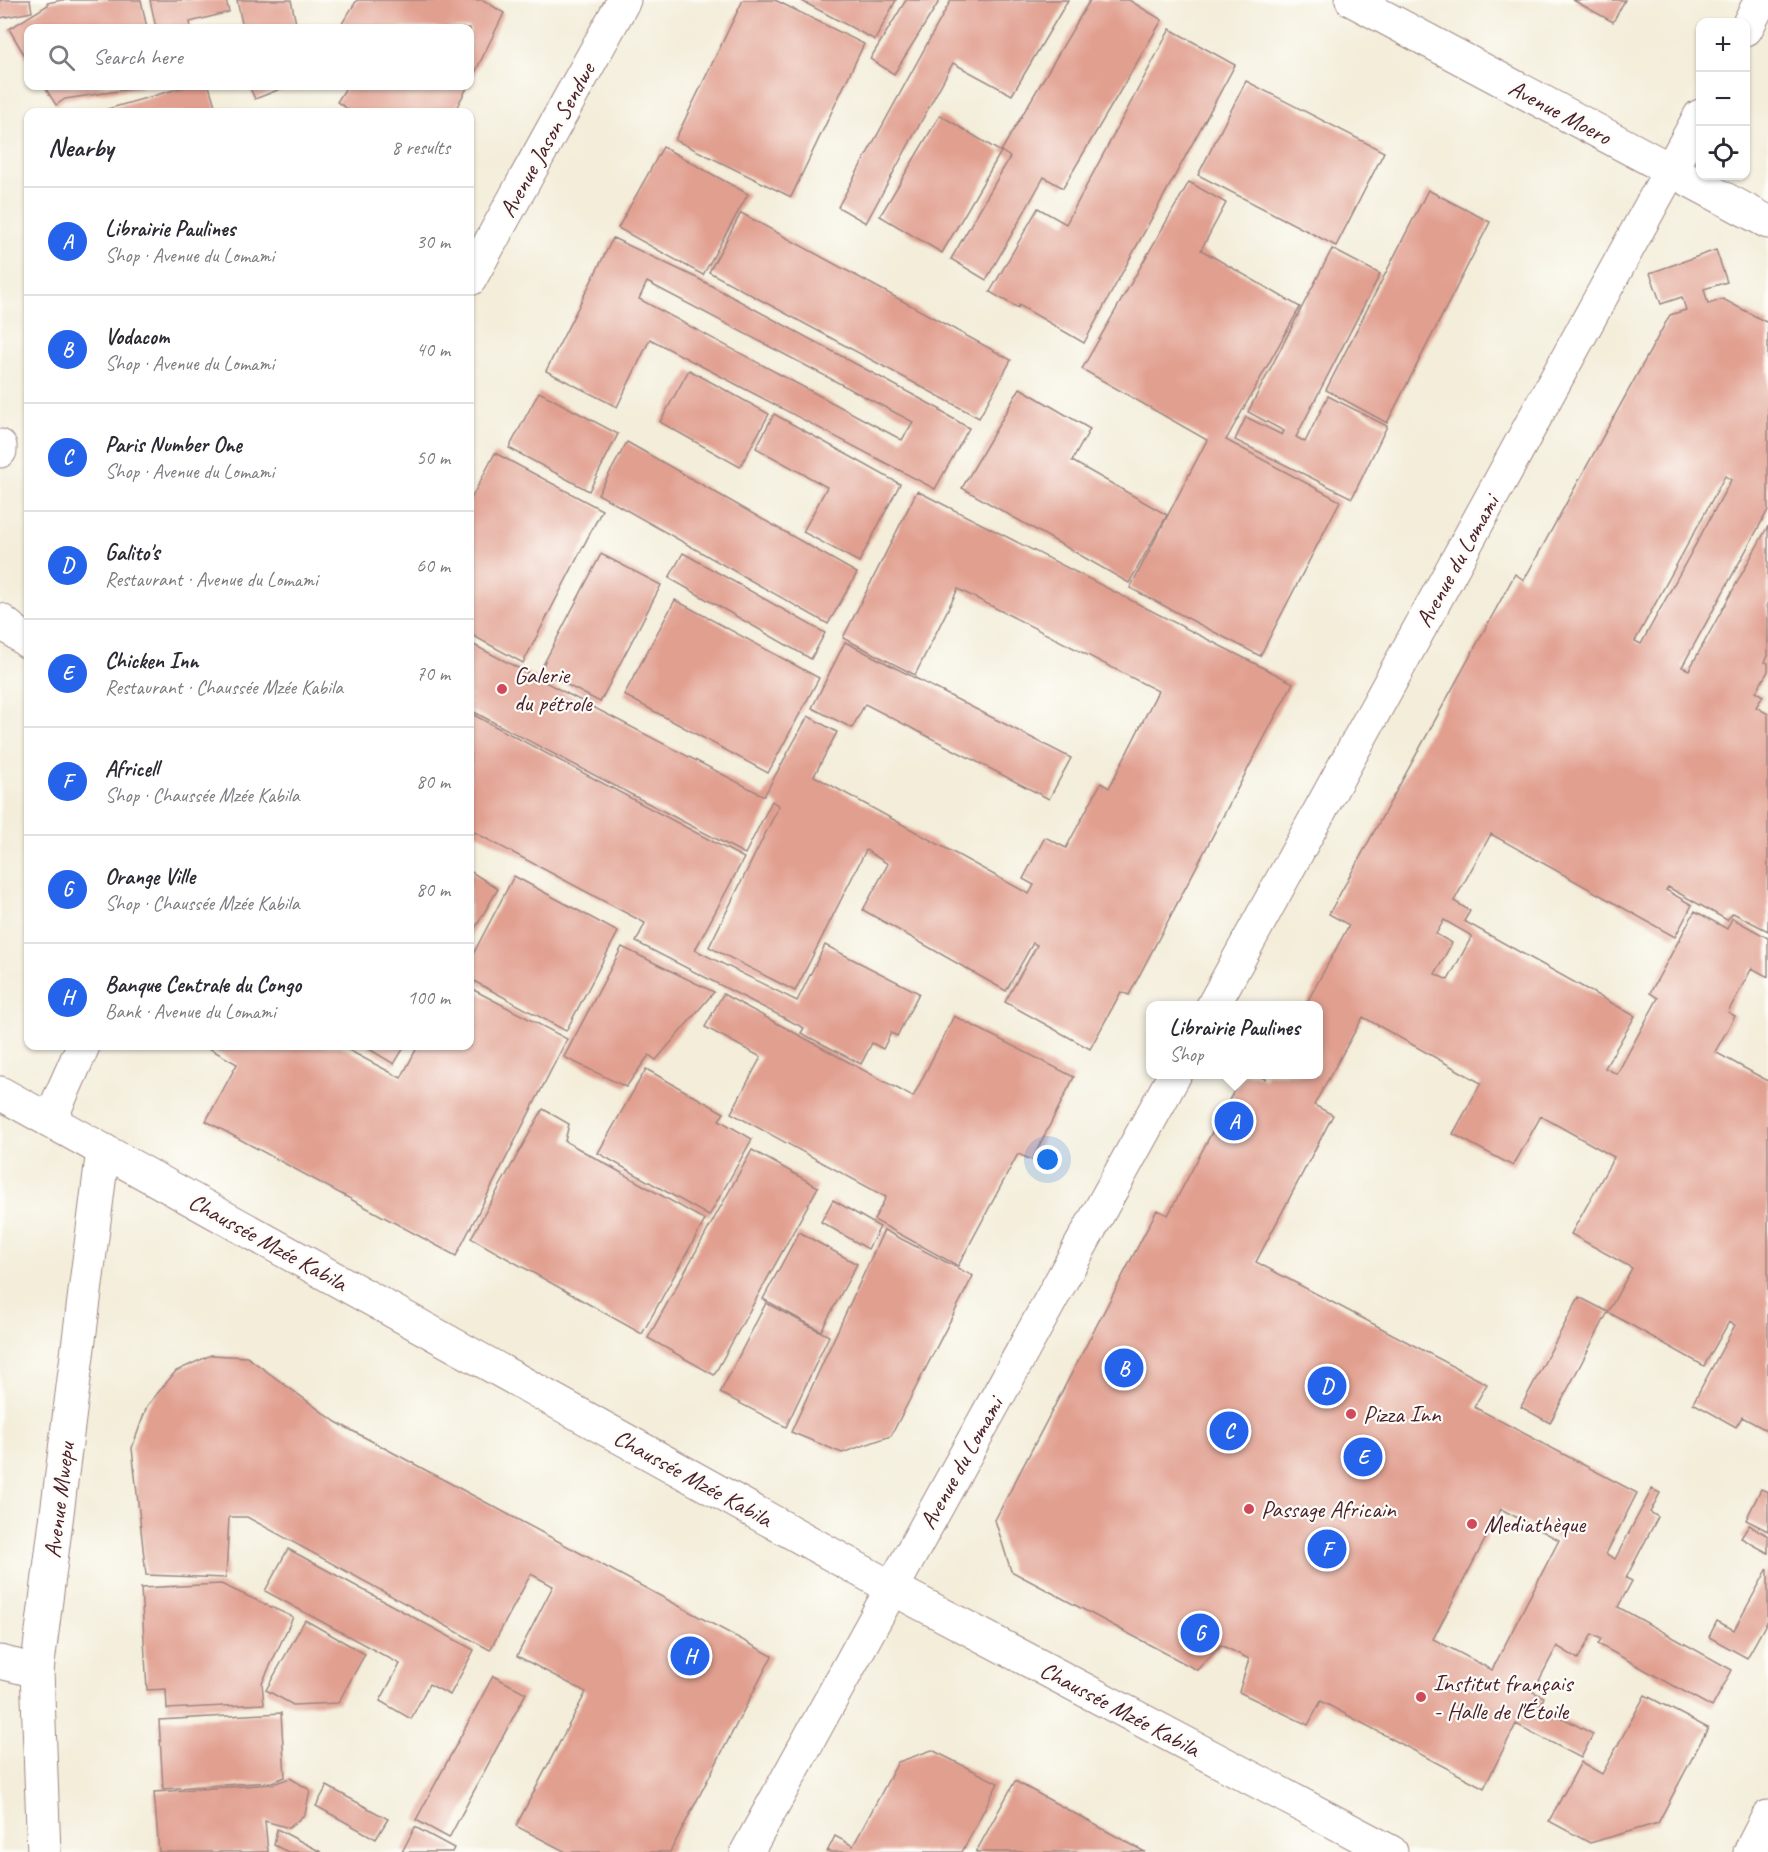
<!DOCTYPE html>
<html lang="en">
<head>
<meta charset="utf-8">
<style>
  :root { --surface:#fff; --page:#f7f7f7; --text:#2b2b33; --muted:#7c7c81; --line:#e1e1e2; --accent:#2563eb }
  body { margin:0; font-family:Caveat,sans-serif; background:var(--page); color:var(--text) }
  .controls { position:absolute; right:18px; top:18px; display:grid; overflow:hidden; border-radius:12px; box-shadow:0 2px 4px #0004 }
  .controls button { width:54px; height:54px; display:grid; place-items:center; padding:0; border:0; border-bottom:2px solid var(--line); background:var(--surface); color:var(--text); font:30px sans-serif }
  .you { position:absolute; left:1048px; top:1160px; width:21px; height:21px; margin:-15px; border:4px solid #fff; border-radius:50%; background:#1a73e8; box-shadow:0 0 0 9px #1a73e833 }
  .badge { display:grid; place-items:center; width:39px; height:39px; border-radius:50%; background:var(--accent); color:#fff; font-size:20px; font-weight:700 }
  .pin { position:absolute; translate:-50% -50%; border:3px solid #fff; box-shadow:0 2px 6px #0006 }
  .popup { position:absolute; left:1146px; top:1001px; width:177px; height:78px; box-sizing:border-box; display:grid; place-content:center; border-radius:12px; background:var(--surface); filter:drop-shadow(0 2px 4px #0005); font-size:20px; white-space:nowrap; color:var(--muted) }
  .popup b { font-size:22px; color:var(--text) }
  .popup::after { content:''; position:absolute; left:50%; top:100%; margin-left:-12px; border:12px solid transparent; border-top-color:var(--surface) }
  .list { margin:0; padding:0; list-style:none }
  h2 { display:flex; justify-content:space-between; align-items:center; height:78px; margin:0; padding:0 24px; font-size:26px }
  h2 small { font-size:20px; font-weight:400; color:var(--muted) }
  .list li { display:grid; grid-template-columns:39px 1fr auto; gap:18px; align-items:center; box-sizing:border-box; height:108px; padding:0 24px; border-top:2px solid var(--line) }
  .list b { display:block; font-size:22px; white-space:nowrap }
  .list p { margin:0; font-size:20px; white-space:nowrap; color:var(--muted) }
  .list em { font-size:20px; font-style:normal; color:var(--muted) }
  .icon { flex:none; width:33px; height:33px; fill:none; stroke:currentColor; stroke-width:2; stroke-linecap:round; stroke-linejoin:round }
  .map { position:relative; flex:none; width:1768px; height:1852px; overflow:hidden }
  .search { position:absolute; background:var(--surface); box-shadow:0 2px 4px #0004; left:24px; top:24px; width:450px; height:66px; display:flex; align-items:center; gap:15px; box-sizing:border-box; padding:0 21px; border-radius:12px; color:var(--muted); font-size:22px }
  .panel { position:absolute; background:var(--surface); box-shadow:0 2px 4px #0004; left:24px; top:108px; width:450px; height:942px; border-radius:12px }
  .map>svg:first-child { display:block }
  .building { fill:#e19f8f; fill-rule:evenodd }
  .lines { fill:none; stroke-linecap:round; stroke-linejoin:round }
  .minor-casing { stroke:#9e8682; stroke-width:35 }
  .major-casing { stroke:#9e8682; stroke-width:35 }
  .highway-casing { stroke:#9e8682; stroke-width:35 }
  .minor { stroke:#fff; stroke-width:33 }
  .major { stroke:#fff; stroke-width:33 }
  .highway { stroke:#fff; stroke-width:33 }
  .poi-dot { fill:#d1495b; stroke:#fdfcf7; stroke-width:2 }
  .labels { text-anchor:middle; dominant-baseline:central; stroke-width:4.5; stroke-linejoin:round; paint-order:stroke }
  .street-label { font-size:24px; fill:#4a1f2b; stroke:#fdfcf7 }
  .poi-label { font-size:24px; fill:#4a1f2b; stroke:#fdfcf7; text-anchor:start }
</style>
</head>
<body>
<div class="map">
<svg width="1768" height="1852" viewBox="0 0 1768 1852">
  <rect width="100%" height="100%" fill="#fdfcf7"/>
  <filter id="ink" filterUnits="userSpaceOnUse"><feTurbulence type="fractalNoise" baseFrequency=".0167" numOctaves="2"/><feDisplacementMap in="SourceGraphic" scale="12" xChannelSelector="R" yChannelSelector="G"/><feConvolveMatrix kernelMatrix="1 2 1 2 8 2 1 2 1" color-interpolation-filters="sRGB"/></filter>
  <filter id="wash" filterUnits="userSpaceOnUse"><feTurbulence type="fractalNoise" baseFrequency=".008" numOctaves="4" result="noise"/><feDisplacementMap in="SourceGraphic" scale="24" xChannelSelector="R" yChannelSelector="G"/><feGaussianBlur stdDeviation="1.35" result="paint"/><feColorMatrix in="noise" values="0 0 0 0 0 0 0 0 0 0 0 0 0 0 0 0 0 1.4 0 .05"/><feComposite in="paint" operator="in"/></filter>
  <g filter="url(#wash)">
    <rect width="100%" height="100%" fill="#f3edd9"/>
    <g id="blocks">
      <!-- building -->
      <g class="building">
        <polygon points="0,0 30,0 32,12 0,18"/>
        <polygon points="62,0 141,0 147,28 28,28 28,61 9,29 48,5 47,3"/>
        <polygon points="150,0 226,0 229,12 190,22 191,28 156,28"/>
        <polygon points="237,0 291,0 297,28 243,28"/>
        <polygon points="357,0 483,0 504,13 470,83 470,28 339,28"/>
        <polygon points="743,0 775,0 864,44 791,197 675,140"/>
        <polygon points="800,0 896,0 875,40"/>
        <polygon points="906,0 940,0 894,74 870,59"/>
        <polygon points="951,0 1068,0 1012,95 953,63 866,223 838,207"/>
        <polygon points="1090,0 1129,0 1162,20 1063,188 1044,177 986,280 951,259 1010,157 1001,151"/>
        <polygon points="1573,0 1625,0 1613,22"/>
        <polygon points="1170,29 1235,65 1084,343 1019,305 1018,308 990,292 1038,208 1066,224"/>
        <polygon points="1246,81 1384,152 1336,246 1198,175"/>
        <polygon points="44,86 144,86 144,87 65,99 56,105"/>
        <polygon points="188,86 209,86 217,112 97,112"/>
        <polygon points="249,86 288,86 255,99"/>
        <polygon points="347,86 468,86 454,112 346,112 348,109 337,102"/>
        <polygon points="940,115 1001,152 942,253 880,216"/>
        <polygon points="663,147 748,194 703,275 618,228"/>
        <polygon points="1189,182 1226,203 1201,250 1300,307 1226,440 1340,501 1260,656 1130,588 1207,440 1082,369"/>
        <polygon points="1428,190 1490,222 1387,423 1326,390"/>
        <polygon points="741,213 1011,360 979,418 709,272"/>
        <path d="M 613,238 L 697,278 L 941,410 L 940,411 L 969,428 L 935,489 L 650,339 L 617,407 L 546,371 ZM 647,282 L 913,422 L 902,440 L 639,299 Z"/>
        <polygon points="1332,249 1380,274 1296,437 1305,442 1328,396 1387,426 1352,498 1235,440 1246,417 1282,435 1284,431 1248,412"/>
        <path d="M 1716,250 L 1727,282 L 1704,289 L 1708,304 L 1723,299 L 1768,323 L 1768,510 L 1682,667 L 1689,670 L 1768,526 L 1768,602 L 1766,606 L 1768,608 L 1768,656 L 1765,662 L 1768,663 L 1768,671 L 1756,692 L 1763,696 L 1756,707 L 1768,714 L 1768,931 L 1733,913 L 1727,920 L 1668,887 L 1666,890 L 1692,905 L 1675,937 L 1491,834 L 1454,901 L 1470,911 L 1464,921 L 1635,1016 L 1605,1068 L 1617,1074 L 1658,998 L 1650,993 L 1695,911 L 1727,929 L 1732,918 L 1768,938 L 1768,977 L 1752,968 L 1728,1012 L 1735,1016 L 1715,1052 L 1768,1081 L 1768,1431 L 1742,1417 L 1736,1427 L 1693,1403 L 1735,1325 L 1729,1322 L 1704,1366 L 1608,1312 L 1550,1423 L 1521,1407 L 1579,1297 L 1608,1312 L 1632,1268 L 1571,1234 L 1614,1157 L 1541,1116 L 1513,1166 L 1453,1134 L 1481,1083 L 1363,1017 L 1314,1105 L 1333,1115 L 1256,1262 L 1487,1384 L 1474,1407 L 1637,1493 L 1606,1554 L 1615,1559 L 1652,1489 L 1660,1493 L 1650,1512 L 1658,1517 L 1626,1578 L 1632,1581 L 1618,1607 L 1732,1670 L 1712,1707 L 1598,1644 L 1601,1639 L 1592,1634 L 1578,1659 L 1557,1646 L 1533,1692 L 1544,1697 L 1540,1706 L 1593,1734 L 1581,1758 L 1516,1724 L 1484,1788 L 1321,1701 L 1308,1725 L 1239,1692 L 1249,1659 L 1221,1645 L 1197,1670 L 1011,1571 L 995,1520 L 1157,1210 L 1168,1215 L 1243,1074 L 1256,1074 L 1265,1079 L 1267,1074 L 1318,1074 L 1318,1006 L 1305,1006 L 1349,925 L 1329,914 L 1515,574 L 1524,580 L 1670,315 L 1686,310 L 1682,297 L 1661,304 L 1650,273 ZM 1725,476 L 1731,480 L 1641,644 L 1635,641 ZM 1444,920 L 1472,936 L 1448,980 L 1435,974 L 1452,943 L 1436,934 ZM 1501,1509 L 1559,1540 L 1492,1670 L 1433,1639 Z"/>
        <polygon points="689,370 769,414 740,467 660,422"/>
        <polygon points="1020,388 1090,429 1072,461 1167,515 1129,583 962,488"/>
        <polygon points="539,392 618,434 589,491 509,448"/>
        <polygon points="774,414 900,484 859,562 803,532 827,487 756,448"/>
        <polygon points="627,442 857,573 828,624 598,494"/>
        <polygon points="495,453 602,510 523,663 470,634 470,501"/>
        <polygon points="917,491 1293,683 1129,995 1121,992 1090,1049 1005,1002 1037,945 1033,943 1006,991 863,910 888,864 866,850 795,991 709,947 779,806 772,801 745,854 470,710 470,643 764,796 808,716 837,732 814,776 1029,894 1034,885 1023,879 1045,837 1066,848 1101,783 1109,788 1158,691 958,589 915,675 843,638"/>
        <polygon points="683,553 825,633 811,659 669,578"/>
        <polygon points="601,554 661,585 600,702 540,671"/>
        <polygon points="675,600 819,678 768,773 624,695"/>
        <polygon points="845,642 1071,758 1049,799 865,704 852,728 812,708"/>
        <polygon points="470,713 744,858 695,950 797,1001 825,945 919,993 897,1036 891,1033 883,1049 872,1043 861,1064 801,1033 804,1028 636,942 645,923 470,830"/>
        <polygon points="470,871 498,889 470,937"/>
        <polygon points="514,876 618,932 566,1031 470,979 470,960"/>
        <polygon points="622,947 714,992 656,1060 649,1055 626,1087 564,1057"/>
        <polygon points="470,988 567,1039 456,1256 206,1121 237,1064 205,1046 341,1046 401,1078 418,1046 470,1046"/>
        <polygon points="723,994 913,1097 954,1016 1074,1077 1032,1160 1018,1154 958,1266 874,1220 886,1197 731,1113 761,1057 705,1027"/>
        <polygon points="364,1046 405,1046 394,1064"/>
        <polygon points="646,1069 724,1113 719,1120 752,1139 709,1216 598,1153"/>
        <polygon points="543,1109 569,1124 565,1141 705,1220 642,1334 471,1238"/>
        <polygon points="752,1150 818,1187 714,1375 648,1338"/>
        <polygon points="833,1200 880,1227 868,1249 821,1222"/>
        <polygon points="884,1230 973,1276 891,1436 842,1453 791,1432"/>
        <polygon points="799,1232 857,1264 821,1331 763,1299"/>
        <polygon points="766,1303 829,1336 786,1427 720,1393"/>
        <polygon points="211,1355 247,1357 336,1422 772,1656 670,1852 566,1852 516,1826 586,1692 517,1656 553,1586 531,1574 490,1650 247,1517 229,1517 226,1578 146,1575 132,1448 147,1406 176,1371"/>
        <polygon points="1761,1489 1768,1492 1768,1531 1746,1520"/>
        <polygon points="1749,1525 1768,1536 1768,1553 1741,1538"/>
        <polygon points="288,1549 474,1650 450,1695 429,1684 411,1719 380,1701 400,1664 265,1591"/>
        <polygon points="1768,1568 1768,1620 1747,1658 1709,1637 1717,1621 1734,1630"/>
        <polygon points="221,1584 293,1617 262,1683 264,1704 167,1709 166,1689 147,1690 141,1588"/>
        <polygon points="305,1620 365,1654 338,1703 293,1705 266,1690"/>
        <polygon points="493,1676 526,1693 449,1838 416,1820"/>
        <polygon points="1645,1695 1708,1728 1658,1823 1590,1843 1549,1821 1581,1762 1602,1774"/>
        <polygon points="281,1713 285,1777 272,1782 163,1789 159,1720"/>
        <polygon points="932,1750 998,1783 962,1852 827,1852 835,1836 853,1846 898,1762"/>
        <polygon points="290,1778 310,1790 305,1814 289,1828 265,1821 268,1852 159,1852 154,1792 273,1784"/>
        <polygon points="1015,1781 1145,1852 976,1852"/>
        <polygon points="327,1786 388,1819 376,1839 316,1806"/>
        <polygon points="415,1827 454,1848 452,1852 402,1852"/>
        <polygon points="277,1829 321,1852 288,1852 274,1845"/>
      </g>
    </g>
  </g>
  <g filter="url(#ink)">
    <use href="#blocks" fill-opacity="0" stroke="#9e8682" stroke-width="1.5"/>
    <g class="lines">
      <!-- minor casing -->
      <g class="minor-casing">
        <g id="minor">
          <polyline points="1352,0 1768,222"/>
          <polyline points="0,446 0,451"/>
          <polyline points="0,1662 37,1671"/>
          <polyline points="44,1852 37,1671 103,1150"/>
        </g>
      </g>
      <!-- major casing -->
      <g class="major-casing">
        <g id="major">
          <polyline points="1746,29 1761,0"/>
          <polyline points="470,279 624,0"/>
          <polyline points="0,620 28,642"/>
          <polyline points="1213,1006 1700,116"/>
          <polyline points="50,1120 83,1046"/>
          <polyline points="747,1852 1175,1074"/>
          <polyline points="1750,1852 1768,1817"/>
        </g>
      </g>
      <!-- highway casing -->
      <g class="highway-casing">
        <polyline id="highway" points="0,1093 892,1588 1391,1852"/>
      </g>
      <!-- minor -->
      <use href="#minor" class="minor"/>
      <!-- major -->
      <use href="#major" class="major"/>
      <!-- highway -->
      <use href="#highway" class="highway"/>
    </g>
  </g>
  <!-- markers -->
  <g class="poi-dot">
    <circle cx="502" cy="689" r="6"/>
    <circle cx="1351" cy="1414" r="6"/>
    <circle cx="1249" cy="1509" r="6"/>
    <circle cx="1472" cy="1524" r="6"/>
    <circle cx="1421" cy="1697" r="6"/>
  </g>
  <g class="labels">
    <!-- street labels -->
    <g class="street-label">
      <text transform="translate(1560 112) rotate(28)">Avenue Moero</text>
      <text transform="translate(547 140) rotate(-61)">Avenue Jason Sendwe</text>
      <text transform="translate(1457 561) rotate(-61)">Avenue du Lomami</text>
      <text transform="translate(268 1242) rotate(29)">Chaussée Mzée Kabila</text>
      <text transform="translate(961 1463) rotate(-61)">Avenue du Lomami</text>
      <text transform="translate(693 1478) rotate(29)">Chaussée Mzée Kabila</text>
      <text transform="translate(59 1500) rotate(-83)">Avenue Mwepu</text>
      <text transform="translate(1120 1709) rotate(28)">Chaussée Mzée Kabila</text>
    </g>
    <!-- poi labels -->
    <g class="poi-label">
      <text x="514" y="675">Galerie<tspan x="514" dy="28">du pétrole</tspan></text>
      <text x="1363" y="1414">Pizza Inn</text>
      <text x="1261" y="1509">Passage Africain</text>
      <text x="1484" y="1524">Mediathèque</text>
      <text x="1433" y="1683">Institut français<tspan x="1433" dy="28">- Halle de l'Étoile</tspan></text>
    </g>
  </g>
</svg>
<div class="controls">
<button>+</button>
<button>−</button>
<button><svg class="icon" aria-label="locate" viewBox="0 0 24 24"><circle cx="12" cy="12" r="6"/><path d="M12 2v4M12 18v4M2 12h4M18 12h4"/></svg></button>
</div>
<div class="you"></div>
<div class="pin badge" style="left:1234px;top:1121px">A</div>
<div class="popup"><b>Librairie Paulines</b>Shop</div>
<div class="pin badge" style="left:1124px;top:1368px">B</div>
<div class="pin badge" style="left:1229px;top:1431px">C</div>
<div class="pin badge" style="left:1327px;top:1386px">D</div>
<div class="pin badge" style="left:1363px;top:1457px">E</div>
<div class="pin badge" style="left:1327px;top:1549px">F</div>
<div class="pin badge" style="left:1200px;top:1633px">G</div>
<div class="pin badge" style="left:690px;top:1656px">H</div>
<div class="search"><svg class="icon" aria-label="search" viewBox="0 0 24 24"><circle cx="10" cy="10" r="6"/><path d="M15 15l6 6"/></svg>Search here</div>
<section class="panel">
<h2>Nearby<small>8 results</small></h2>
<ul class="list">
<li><span class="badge">A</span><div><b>Librairie Paulines</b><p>Shop · Avenue du Lomami</p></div><em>30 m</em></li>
<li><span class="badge">B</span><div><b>Vodacom</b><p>Shop · Avenue du Lomami</p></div><em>40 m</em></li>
<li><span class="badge">C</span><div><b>Paris Number One</b><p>Shop · Avenue du Lomami</p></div><em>50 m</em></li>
<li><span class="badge">D</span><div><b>Galito's</b><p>Restaurant · Avenue du Lomami</p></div><em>60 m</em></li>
<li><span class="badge">E</span><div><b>Chicken Inn</b><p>Restaurant · Chaussée Mzée Kabila</p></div><em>70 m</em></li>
<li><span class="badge">F</span><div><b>Africell</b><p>Shop · Chaussée Mzée Kabila</p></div><em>80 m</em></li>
<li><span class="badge">G</span><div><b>Orange Ville</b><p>Shop · Chaussée Mzée Kabila</p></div><em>80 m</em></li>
<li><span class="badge">H</span><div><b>Banque Centrale du Congo</b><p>Bank · Avenue du Lomami</p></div><em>100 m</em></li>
</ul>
</section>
</div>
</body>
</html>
